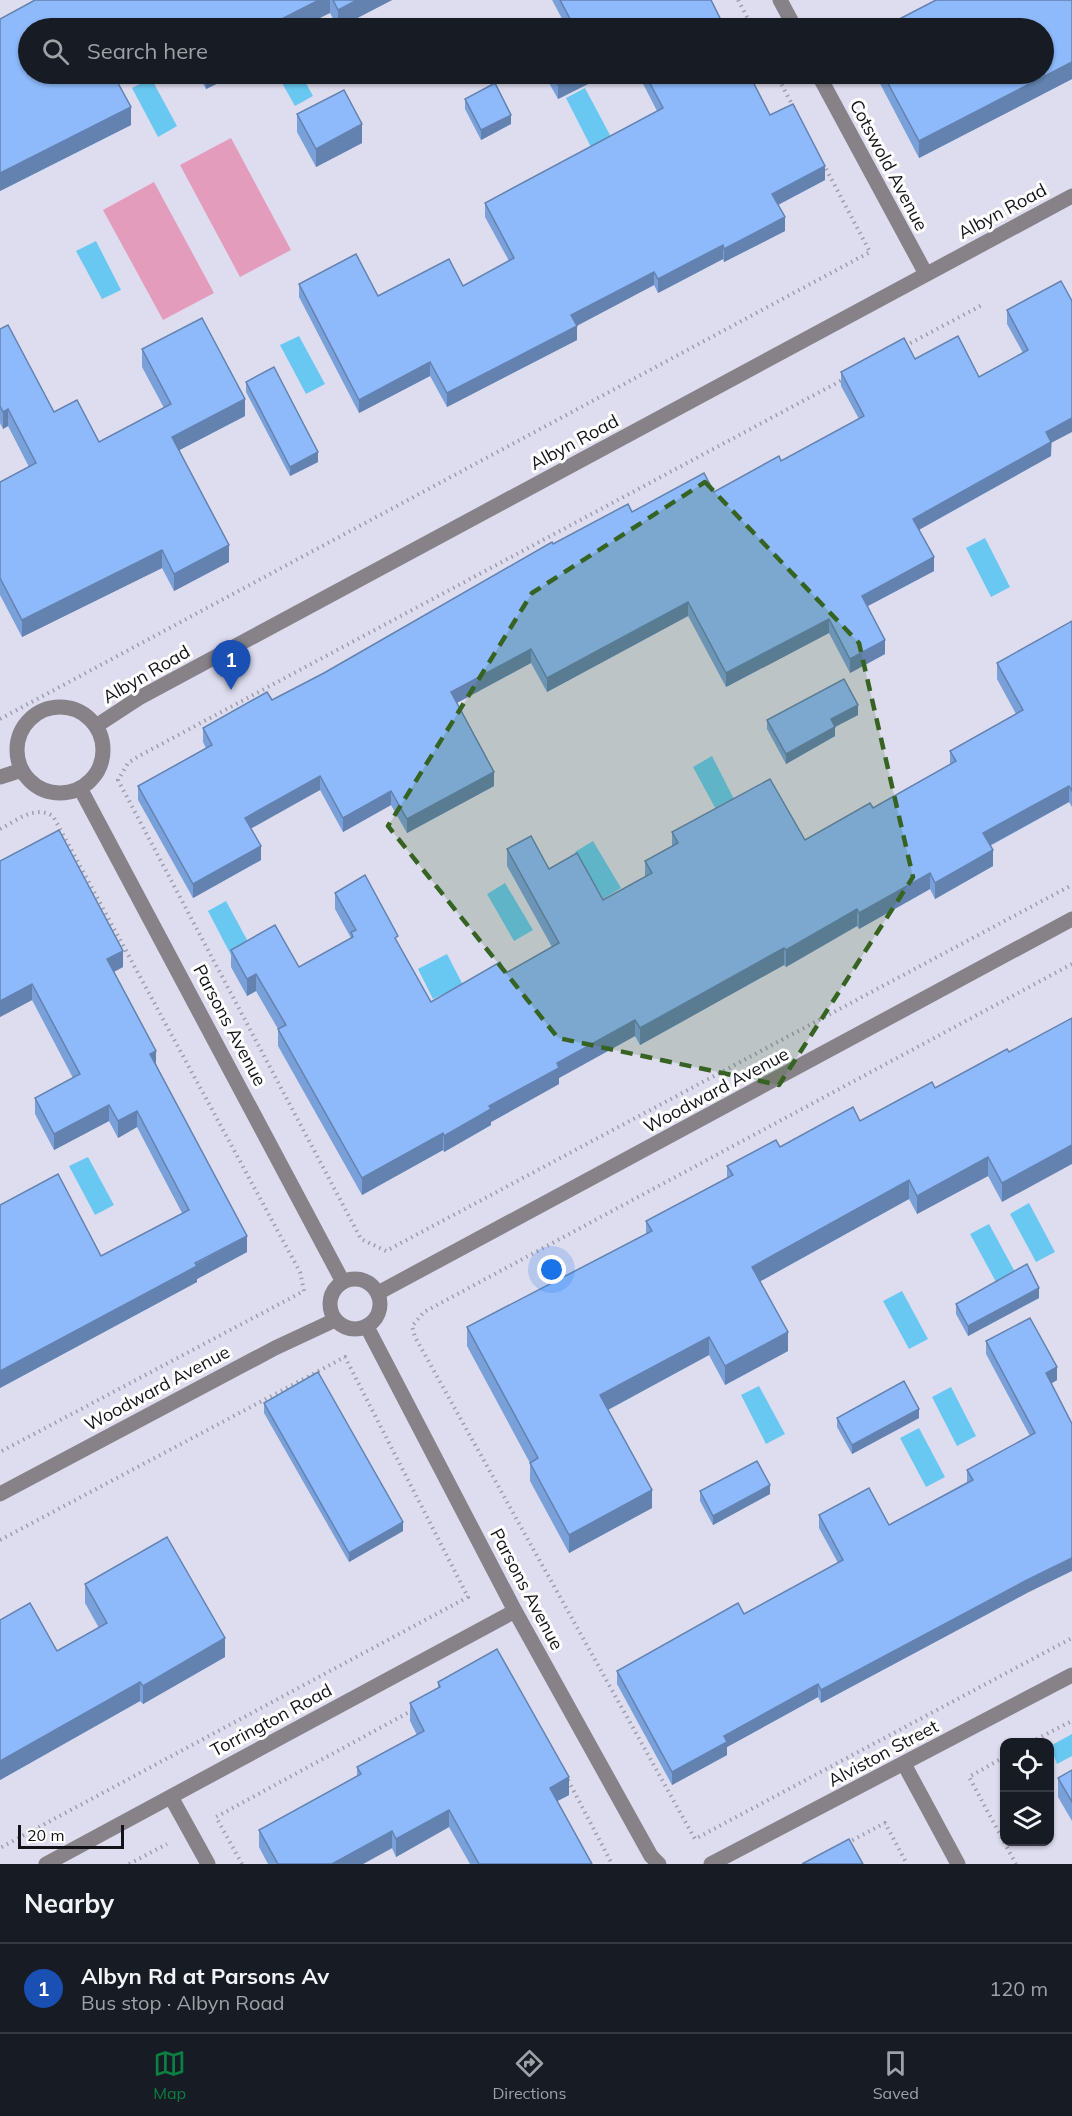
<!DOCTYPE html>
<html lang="en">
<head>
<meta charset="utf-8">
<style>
  :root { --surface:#171b24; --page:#20242c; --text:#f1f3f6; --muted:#9ea1a6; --line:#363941; --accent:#0b8043 }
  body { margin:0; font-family:Mulish,sans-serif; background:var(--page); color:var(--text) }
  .controls { position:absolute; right:18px; bottom:18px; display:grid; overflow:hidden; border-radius:12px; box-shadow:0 2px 4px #0004 }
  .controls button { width:54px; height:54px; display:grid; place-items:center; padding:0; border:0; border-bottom:2px solid var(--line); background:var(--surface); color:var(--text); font:30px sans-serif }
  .scale { position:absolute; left:18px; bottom:15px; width:106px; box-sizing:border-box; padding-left:6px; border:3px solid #131218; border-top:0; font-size:16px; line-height:21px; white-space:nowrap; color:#131218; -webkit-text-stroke:4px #fff; paint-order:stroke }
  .you { position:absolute; left:552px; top:1270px; width:21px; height:21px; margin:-15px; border:4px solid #fff; border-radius:50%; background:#1a73e8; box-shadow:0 0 0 9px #1a73e833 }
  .badge { display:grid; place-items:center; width:39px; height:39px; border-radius:50%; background:var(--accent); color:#fff; font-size:20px; font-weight:700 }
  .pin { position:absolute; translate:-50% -50px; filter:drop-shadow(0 2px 3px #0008) }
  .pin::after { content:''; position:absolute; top:32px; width:21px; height:18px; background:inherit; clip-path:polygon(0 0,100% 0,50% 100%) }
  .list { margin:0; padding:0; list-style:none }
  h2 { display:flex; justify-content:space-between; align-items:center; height:78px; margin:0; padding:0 24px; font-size:26px }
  h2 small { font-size:20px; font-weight:400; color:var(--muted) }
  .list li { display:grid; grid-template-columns:39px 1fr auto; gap:18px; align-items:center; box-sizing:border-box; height:90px; padding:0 24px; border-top:2px solid var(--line) }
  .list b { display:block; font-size:22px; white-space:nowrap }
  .list p { margin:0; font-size:20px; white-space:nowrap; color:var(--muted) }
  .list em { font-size:20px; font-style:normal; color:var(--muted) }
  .icon { flex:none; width:33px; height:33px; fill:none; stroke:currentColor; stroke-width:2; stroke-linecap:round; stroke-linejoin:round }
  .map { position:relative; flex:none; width:1072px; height:1864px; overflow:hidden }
  .search { position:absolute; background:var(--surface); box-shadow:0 2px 4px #0004; left:18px; right:18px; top:18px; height:66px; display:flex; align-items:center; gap:15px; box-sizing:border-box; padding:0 21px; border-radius:33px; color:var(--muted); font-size:22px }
  .sheet { height:168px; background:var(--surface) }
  nav { display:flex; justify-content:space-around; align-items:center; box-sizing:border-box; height:84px; border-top:2px solid var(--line); background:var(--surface); font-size:16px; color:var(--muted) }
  nav a { display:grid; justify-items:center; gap:3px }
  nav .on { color:var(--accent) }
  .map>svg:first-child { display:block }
  .green { fill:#e49cbd }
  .water { fill:#69c8f1 }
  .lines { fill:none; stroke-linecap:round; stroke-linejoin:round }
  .path { stroke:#9e9dab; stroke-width:4; stroke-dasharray:1.5 4.5; stroke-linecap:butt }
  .minor { stroke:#878288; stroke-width:15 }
  .wall { fill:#7aa0d9 }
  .shaded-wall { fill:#6382b0 }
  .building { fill:#8ebafc; stroke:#6382b0; stroke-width:1.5 }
  .marked { fill:#366321; fill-opacity:0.2; stroke:#366321; stroke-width:4.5; stroke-dasharray:12 8; stroke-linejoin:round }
  .labels { text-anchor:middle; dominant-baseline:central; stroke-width:6; stroke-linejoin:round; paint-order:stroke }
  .street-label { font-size:18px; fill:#131218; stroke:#fff }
</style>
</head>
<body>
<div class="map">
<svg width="1072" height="1864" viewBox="0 0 1072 1864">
  <rect width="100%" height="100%" fill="#deddef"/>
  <!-- green -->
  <g class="green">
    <polygon points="231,138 291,250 240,277 180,165"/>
    <polygon points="154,182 214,293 163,320 103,210"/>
  </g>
  <!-- water -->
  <g class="water">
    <polygon points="277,74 301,74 313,96 295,106"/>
    <polygon points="151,78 177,126 158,137 132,88"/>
    <polygon points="585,88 611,137 591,147 566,98"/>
    <polygon points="96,241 121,290 102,299 76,251"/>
    <polygon points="299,336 325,384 306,394 280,345"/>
    <polygon points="985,538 1010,587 991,597 966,548"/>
    <polygon points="712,756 737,805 719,815 693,767"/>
    <polygon points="593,841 621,888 603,899 575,852"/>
    <polygon points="505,883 533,930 514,941 487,894"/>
    <polygon points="226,901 252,949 233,959 208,911"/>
    <polygon points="447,954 463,985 433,999 418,969"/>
    <polygon points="88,1157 114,1205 95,1215 69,1166"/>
    <polygon points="1029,1203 1055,1252 1036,1262 1010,1214"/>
    <polygon points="989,1224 1015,1272 996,1282 970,1234"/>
    <polygon points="902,1291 928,1339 909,1349 883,1301"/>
    <polygon points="759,1386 785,1434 766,1444 741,1395"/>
    <polygon points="951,1387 976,1436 957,1446 932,1397"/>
    <polygon points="919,1428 945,1477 926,1487 900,1438"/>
    <polygon points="1072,1734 1072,1756 1057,1764 1050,1746"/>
  </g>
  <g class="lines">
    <!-- path -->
    <g class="path">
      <polyline points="738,0 753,28"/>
      <polyline points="776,74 794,108"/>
      <polyline points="905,346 984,304"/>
      <polyline points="846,378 139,756 128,763 118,780 361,1239 386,1251 1072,885"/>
      <polyline points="0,719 870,252 824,165"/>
      <path d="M 0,829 C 18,820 34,805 53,816 L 300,1272 L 304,1291 L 0,1452"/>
      <polyline points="1072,964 424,1312 412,1326 415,1337 695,1839 1072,1638"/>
      <polyline points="0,1540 345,1357 468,1597 0,1848"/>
      <polyline points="1031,1742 1072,1721"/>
      <polyline points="1004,1757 969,1777 1016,1864"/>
      <polyline points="568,1780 612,1864"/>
      <polyline points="847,1843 885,1823 907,1864"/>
      <polyline points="129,1864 167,1844"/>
      <polyline points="242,1864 216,1817 413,1710"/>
    </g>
    <!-- minor -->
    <g class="minor">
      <polyline points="780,0 795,28"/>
      <polyline points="818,74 926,274"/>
      <circle cx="60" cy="750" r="43"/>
      <polyline points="96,726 139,698 1072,196"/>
      <polyline points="0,777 22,770"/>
      <polyline points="80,788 343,1282"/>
      <circle cx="355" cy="1304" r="25"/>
      <polyline points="378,1293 1072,919"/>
      <polyline points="367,1327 515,1611 651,1856 659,1864"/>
      <polyline points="0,1494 275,1348 335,1320"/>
      <polyline points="904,1764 958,1864"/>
      <polyline points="171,1797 208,1864"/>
      <polyline points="46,1864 515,1611"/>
      <polyline points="711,1864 1072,1675"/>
    </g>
  </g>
  <!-- wall -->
  <g class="wall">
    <polygon points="35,0 392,0 338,28 330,13 28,28 118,82 131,125 0,191 0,19"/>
    <polygon points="552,0 711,0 725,28 567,28"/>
    <polygon points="1072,0 1072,79 919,158 875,74 1044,74"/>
    <polygon points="198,74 237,74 206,89"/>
    <polygon points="544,74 608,74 558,99"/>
    <polygon points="638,74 749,74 770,115 825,180 778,205 785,231 724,262 723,259 658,293 654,285 576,326 577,340 447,407 430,376 359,413 299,297 299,284 378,296 463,286 509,261 485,217 485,203 657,111"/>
    <polygon points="465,99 511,124 481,140 465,109"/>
    <polygon points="297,114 362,143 316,167 297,132"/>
    <polygon points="1061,281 1051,456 919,530 934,571 868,606 885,654 850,673 829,633 726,687 688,616 547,692 531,663 457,703 494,786 407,833 391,805 343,832 320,790 250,828 261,860 193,898 138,800 138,786 206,748 203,742 203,728 272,700 324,673 553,544 632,512 714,492 781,461 859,419 841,386 841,372 915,359 979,377 1023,353 1007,324 1007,310"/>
    <polygon points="0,329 54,412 99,442 164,408 142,367 142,349 245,416 179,450 229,562 174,591 162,568 22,637 0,595 0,482 29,467 8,426 3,429 0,423"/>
    <polygon points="246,382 318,462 290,476 246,392"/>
    <polygon points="1072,621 1072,807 1069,802 990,846 993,866 935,899 930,889 859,929 857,926 786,967 784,965 640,1045 635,1036 559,1078 559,1084 491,1122 491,1125 444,1152 443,1150 362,1195 278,1046 278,1029 256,991 247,996 231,967 231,950 299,967 351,938 335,909 335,893 398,944 431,1002 506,973 552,947 507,866 507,849 549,869 603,900 645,877 645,861 672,846 672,832 805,840 873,808 950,765 950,751 1016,714 997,679 997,663"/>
    <polygon points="858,715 835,727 835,736 786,764 767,729 767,720"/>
    <polygon points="0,861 123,967 114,972 156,1064 247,1252 197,1279 197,1282 0,1388 0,1205 101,1256 182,1213 137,1127 118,1138 109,1121 54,1150 35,1114 35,1098 73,1078 32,1000 0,1017"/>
    <polygon points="1007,1049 1002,1202 988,1176 917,1214 909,1199 760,1281 788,1351 725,1385 709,1355 608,1410 652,1508 569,1553 530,1481 530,1463 467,1346 467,1327 646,1234 646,1221 727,1178 727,1166 780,1147 860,1121 935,1088"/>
    <polygon points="1039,1298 968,1336 956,1314 956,1304"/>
    <polygon points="986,1341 1057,1380 1051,1384 1027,1593 821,1703 818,1697 727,1747 727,1755 672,1785 617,1684 617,1671 744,1614 838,1563 819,1528 819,1515 889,1525 967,1482 967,1470 1030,1436 986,1354"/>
    <polygon points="264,1403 403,1531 349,1562 264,1413"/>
    <polygon points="837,1418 919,1418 852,1454 837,1427"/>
    <polygon points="700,1491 770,1494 713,1525 700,1501"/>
    <polygon points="85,1584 225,1657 143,1704 140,1701 0,1780 0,1620 57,1651 99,1628 85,1603"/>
    <polygon points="438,1682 569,1795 557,1801 592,1864 470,1864 449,1827 396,1857 392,1848 363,1864 268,1864 259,1847 259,1830 357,1776 357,1767 417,1735 410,1721 410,1703 438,1688"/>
    <polygon points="1072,1770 1072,1821 1058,1797 1058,1778"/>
  </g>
  <!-- shaded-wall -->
  <g class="shaded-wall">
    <polygon points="319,0 330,0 330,13 300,28 264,28"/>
    <polygon points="357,0 392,0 338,28 338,10"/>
    <polygon points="1072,62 1072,79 919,158 919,141"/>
    <polygon points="110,74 133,74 110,86"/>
    <polygon points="206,74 237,74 206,89"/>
    <polygon points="581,74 608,74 558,99 558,85"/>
    <polygon points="131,107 131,125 0,191 0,173"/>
    <polygon points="511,115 511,124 481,140 481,130"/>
    <polygon points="362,124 362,143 316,167 316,149"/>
    <polygon points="825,166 825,180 772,208 772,194"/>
    <polygon points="785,217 785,231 724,262 724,249"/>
    <polygon points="723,245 723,259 658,293 658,279"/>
    <polygon points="654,272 654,285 571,329 571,315"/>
    <polygon points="577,326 577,340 447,407 447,393"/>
    <polygon points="430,362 430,376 359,413 359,400"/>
    <polygon points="245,399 245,416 172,454 172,437"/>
    <polygon points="8,409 8,426 3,429 3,412"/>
    <polygon points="1072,418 1072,432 1051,443 1051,456 913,533 913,519 1046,432"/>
    <polygon points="318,452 318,462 290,476 290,467"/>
    <polygon points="229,545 229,562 174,591 174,574"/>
    <polygon points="162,550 162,568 22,637 22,620"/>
    <polygon points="934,557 934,571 862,609 862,596"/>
    <polygon points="688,602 688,616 547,692 547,678"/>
    <polygon points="829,619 829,633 726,687 726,673"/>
    <polygon points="885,640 885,654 850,673 850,659"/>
    <polygon points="531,649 531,663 451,706 451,692"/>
    <polygon points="858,705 858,715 831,729 831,719"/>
    <polygon points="835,727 835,736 786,764 786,754"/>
    <polygon points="494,772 494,786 407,833 407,819"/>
    <polygon points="320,776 320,790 245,832 245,818"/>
    <polygon points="1069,786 1069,802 983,849 983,833"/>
    <polygon points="391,791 391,805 343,832 343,818"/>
    <polygon points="261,846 261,860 193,898 193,884"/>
    <polygon points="993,850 993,866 935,899 935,883"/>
    <polygon points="930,873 930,889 859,929 859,913"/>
    <polygon points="857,909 857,926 786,967 786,950"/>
    <polygon points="784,948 784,965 640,1045 640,1028"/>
    <polygon points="123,951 123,967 107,975 107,959"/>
    <polygon points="256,974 256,991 247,996 247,979"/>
    <polygon points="32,984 32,1000 0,1017 0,1001"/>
    <polygon points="635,1020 635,1036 559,1078 559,1084 491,1122 491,1125 444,1152 444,1136 557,1063"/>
    <polygon points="156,1051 156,1067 150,1054"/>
    <polygon points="109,1105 109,1121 54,1150 54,1134"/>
    <polygon points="137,1111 137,1127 118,1138 118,1121"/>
    <polygon points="443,1133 443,1150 362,1195 362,1178"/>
    <polygon points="1072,1145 1072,1164 1002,1202 1002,1183"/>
    <polygon points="988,1157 988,1176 917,1214 917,1196"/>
    <polygon points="909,1180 909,1199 752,1286 752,1267"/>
    <polygon points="247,1236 247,1252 197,1279 197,1282 0,1388 0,1371"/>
    <polygon points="1039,1288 1039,1298 968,1336 968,1326"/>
    <polygon points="788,1332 788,1351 725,1385 725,1366"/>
    <polygon points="709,1337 709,1355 600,1414 600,1395"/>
    <polygon points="1057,1367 1057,1380 1046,1386 1046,1373"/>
    <polygon points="919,1409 919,1418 852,1454 852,1445"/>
    <polygon points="770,1485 770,1494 713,1525 713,1516"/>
    <polygon points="652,1490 652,1508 569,1553 569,1535"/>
    <polygon points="403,1522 403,1531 349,1562 349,1553"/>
    <polygon points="1072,1558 1072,1571 1027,1593 821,1703 821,1690 1027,1580"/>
    <polygon points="225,1638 225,1657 143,1704 143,1686"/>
    <polygon points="140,1682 140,1701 0,1780 0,1761"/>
    <polygon points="818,1684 818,1697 727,1747 727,1755 672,1785 672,1772 724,1736"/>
    <polygon points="569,1777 569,1795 550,1805 550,1788"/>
    <polygon points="449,1810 449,1827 396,1857 396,1839"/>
    <polygon points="392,1831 392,1848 363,1864 332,1864"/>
  </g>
  <!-- building -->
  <g class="building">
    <polygon points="35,0 319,0 264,28 28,28 28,74 113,74 131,107 0,173 0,19"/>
    <polygon points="333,0 357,0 338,10"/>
    <polygon points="560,0 711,0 725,28 575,28"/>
    <polygon points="936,0 1072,0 1072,62 919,141 883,74 1044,74 1044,28 882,28"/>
    <polygon points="552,74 581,74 558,85"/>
    <polygon points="645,74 749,74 770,115 793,104 825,166 772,194 785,217 724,249 723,245 658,279 654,272 571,315 577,326 447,393 430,362 359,400 299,284 356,254 378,296 449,259 463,286 514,258 485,203 663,108"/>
    <polygon points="495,83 511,115 481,130 465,99"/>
    <polygon points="344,90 362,124 316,149 297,114"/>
    <polygon points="1061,281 1072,301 1072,418 1046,432 1051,442 913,519 934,557 862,596 885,640 850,659 829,619 726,673 688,602 547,678 531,649 451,692 494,772 407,819 391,791 343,818 320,776 245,818 261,846 193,884 138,786 212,745 203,728 267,692 272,700 324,673 552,542 553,544 628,504 632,512 704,473 714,492 779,456 781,461 864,416 841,372 904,338 915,359 958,336 979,377 1028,350 1007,310"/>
    <polygon points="202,318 245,399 172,437 229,545 174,574 162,550 22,620 0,578 0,482 36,463 8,409 3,412 0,406 0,329 8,325 54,412 77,400 99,442 171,404 142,349"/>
    <polygon points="274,367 318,452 290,467 246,382"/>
    <polygon points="1072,621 1072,791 1069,786 983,833 993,850 935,883 930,873 859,913 857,909 786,950 784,948 640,1028 635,1020 557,1063 559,1068 489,1106 491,1109 444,1136 443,1133 362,1178 278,1029 286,1025 256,974 247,979 231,950 275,925 299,967 353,937 351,932 356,930 335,893 365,875 398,936 395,938 431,1002 500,962 506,973 559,943 507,849 531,836 549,869 577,853 603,900 652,873 645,861 678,843 672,832 770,779 805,840 870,803 873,808 956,761 950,751 1023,710 997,663"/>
    <polygon points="844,679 858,705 831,719 835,727 786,754 767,720"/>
    <polygon points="59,830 123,951 107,959 156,1051 150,1054 247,1236 195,1263 197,1266 0,1371 0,1205 58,1174 101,1256 189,1210 137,1111 118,1121 109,1105 54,1134 35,1098 80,1074 32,984 0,1001 0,861"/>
    <polygon points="1072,1018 1072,1145 1002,1183 988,1157 917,1196 909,1180 752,1267 788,1332 725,1366 709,1337 600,1395 652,1490 569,1535 530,1463 538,1458 467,1327 652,1231 646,1221 733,1175 727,1166 776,1140 780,1147 853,1107 860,1121 932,1082 935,1088 1007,1049 1009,1052"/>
    <polygon points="1027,1264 1039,1288 968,1326 956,1304"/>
    <polygon points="1030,1318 1057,1367 1046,1373 1072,1424 1072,1558 1027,1580 821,1690 818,1684 724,1736 727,1742 672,1772 617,1671 738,1603 744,1614 843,1560 819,1515 869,1488 889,1525 973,1480 967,1470 1035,1433 986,1341"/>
    <polygon points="318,1372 403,1522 349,1553 264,1403"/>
    <polygon points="904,1381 919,1409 852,1445 837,1418"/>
    <polygon points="757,1461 770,1485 713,1516 700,1491"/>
    <polygon points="167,1537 225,1638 143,1686 140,1682 0,1761 0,1620 30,1603 57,1651 107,1623 85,1584"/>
    <polygon points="497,1649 569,1777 550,1788 592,1864 479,1864 449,1810 396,1839 392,1831 332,1864 278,1864 259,1830 361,1774 357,1767 424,1731 410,1703 440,1687 438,1682"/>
    <polygon points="1072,1770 1072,1802 1058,1778"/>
    <polygon points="849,1839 863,1864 802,1864"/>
  </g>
  <!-- marked area -->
  <path class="marked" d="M 705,482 L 859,643 L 913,877 L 779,1085 L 558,1038 L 388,826 L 532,593 Z"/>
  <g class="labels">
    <!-- street labels -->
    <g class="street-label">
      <text transform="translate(889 165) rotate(62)">Cotswold Avenue</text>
      <text transform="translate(1002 211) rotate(-28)">Albyn Road</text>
      <text transform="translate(574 442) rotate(-28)">Albyn Road</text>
      <text transform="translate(146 674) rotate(-30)">Albyn Road</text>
      <text transform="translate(230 1025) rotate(62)">Parsons Avenue</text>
      <text transform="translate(716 1090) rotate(-28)">Woodward Avenue</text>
      <text transform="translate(157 1388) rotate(-28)">Woodward Avenue</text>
      <text transform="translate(527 1589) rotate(62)">Parsons Avenue</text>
      <text transform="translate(271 1720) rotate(-28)">Torrington Road</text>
      <text transform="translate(883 1753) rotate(-28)">Alviston Street</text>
    </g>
  </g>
</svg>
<div class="controls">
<button><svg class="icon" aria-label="locate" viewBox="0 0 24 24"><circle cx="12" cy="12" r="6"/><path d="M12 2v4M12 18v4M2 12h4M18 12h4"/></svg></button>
<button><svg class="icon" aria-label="layers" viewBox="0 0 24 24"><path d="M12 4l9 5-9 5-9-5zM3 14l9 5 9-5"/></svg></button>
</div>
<div class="scale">20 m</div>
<div class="you"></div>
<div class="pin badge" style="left:231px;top:690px;background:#1a4fb4">1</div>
<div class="search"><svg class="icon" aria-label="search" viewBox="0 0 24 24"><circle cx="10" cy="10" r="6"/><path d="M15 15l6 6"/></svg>Search here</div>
</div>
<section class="sheet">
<h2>Nearby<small></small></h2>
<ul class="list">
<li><span class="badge" style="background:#1a4fb4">1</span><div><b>Albyn Rd at Parsons Av</b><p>Bus stop · Albyn Road</p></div><em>120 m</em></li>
</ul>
</section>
<nav>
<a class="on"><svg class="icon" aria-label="map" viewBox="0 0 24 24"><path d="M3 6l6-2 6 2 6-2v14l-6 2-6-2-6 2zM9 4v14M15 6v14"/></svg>Map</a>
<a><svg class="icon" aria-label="directions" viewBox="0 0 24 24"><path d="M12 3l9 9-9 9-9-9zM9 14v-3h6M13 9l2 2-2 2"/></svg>Directions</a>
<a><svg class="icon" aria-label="saved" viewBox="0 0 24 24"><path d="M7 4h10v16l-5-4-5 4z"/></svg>Saved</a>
</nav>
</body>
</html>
